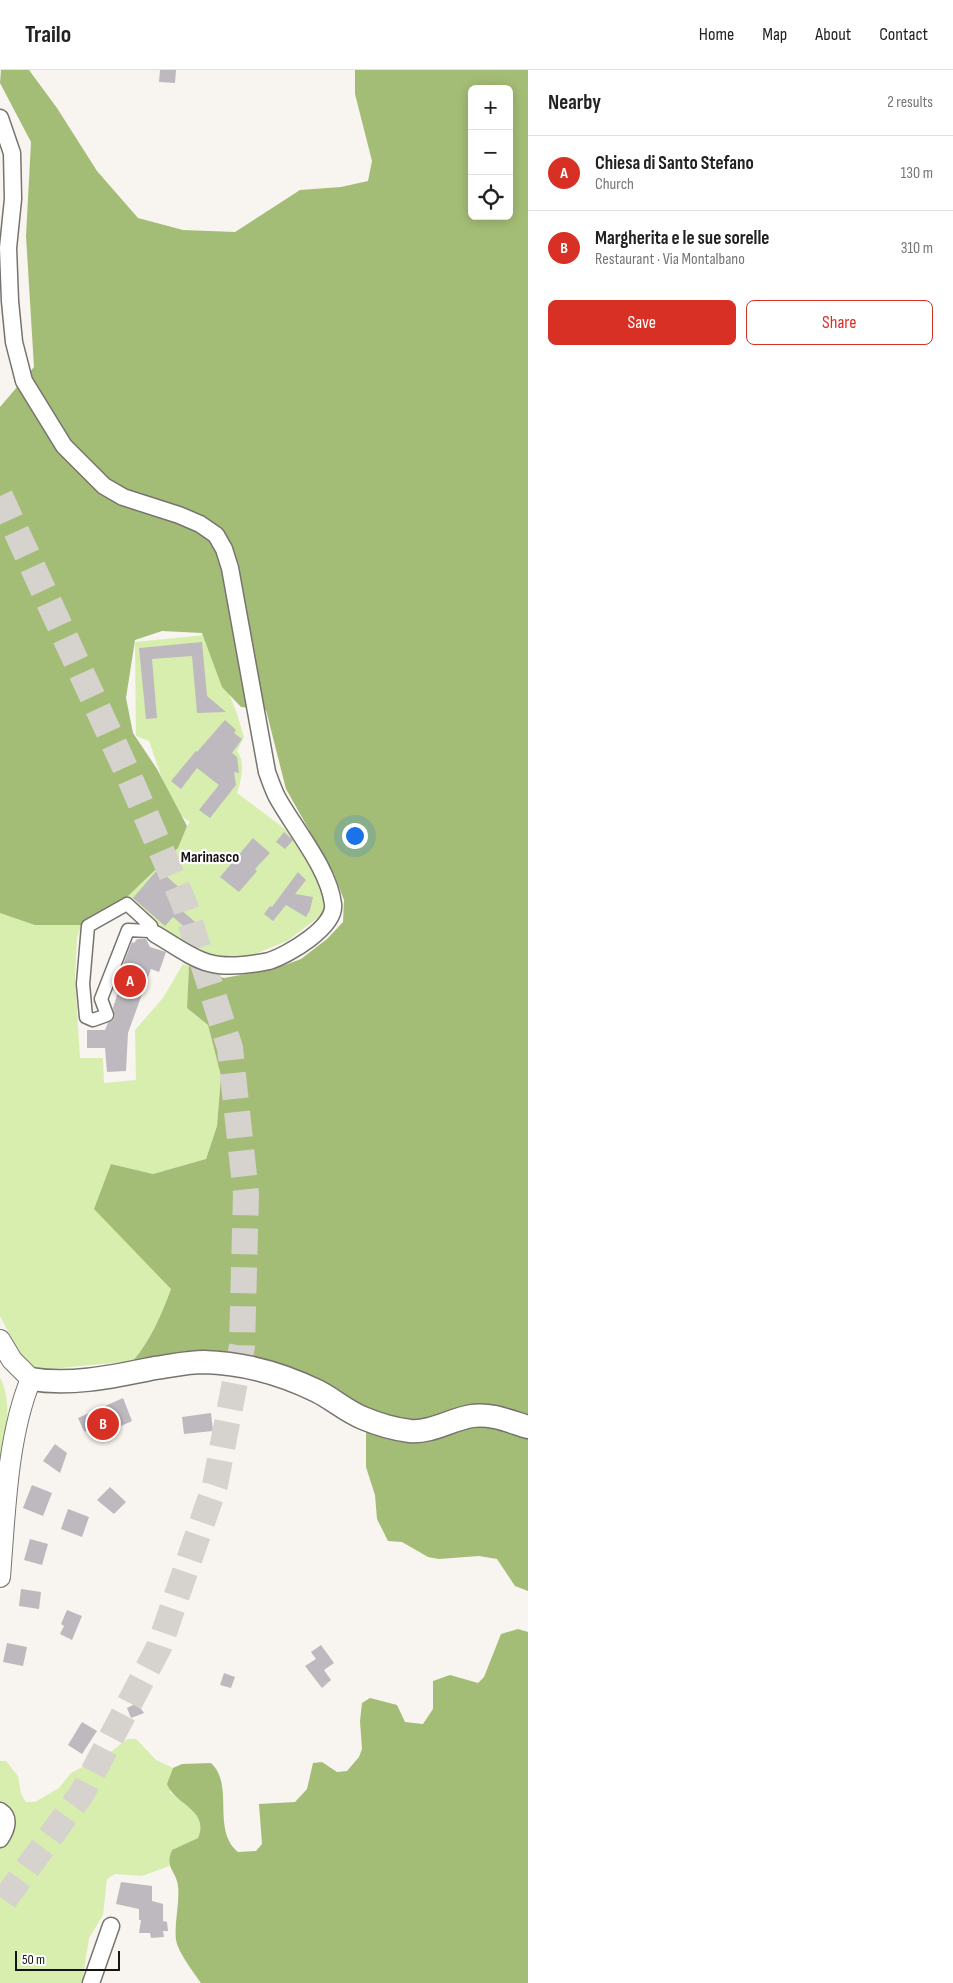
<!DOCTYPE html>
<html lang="en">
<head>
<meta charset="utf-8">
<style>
  :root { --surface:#fff; --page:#f2f2f2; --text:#222; --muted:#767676; --line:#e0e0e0; --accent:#d93025 }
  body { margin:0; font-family:"Sofia Sans Condensed",sans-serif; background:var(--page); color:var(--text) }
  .controls { position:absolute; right:15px; top:15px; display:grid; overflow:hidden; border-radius:8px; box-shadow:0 2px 12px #0003 }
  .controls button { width:45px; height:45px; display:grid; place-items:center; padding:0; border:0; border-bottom:1px solid var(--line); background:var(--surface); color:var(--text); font:25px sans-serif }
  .scale { position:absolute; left:15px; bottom:12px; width:105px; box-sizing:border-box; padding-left:5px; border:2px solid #151412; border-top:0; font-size:14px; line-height:18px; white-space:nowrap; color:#151412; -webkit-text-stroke:4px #fff; paint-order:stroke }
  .you { position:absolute; left:354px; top:765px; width:18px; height:18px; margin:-12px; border:4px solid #fff; border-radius:50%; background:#1a73e8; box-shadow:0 0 0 8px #1a73e833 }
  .badge { display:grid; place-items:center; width:32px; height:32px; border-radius:50%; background:var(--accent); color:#fff; font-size:16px; font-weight:700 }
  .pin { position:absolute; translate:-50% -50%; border:2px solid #fff; box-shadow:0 1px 5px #0006 }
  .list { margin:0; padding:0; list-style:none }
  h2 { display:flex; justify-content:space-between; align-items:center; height:65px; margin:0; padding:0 20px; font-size:21px }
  h2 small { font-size:16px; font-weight:400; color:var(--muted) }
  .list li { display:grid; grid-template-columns:32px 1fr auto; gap:15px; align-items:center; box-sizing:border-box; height:75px; padding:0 20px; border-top:1px solid var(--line) }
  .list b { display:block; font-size:19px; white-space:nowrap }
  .list p { margin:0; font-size:16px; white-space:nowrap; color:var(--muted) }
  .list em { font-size:16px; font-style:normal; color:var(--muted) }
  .actions { display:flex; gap:10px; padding:15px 20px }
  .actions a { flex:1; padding:11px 0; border:1px solid var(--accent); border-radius:8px; text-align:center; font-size:18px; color:var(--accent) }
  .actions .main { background:var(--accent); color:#fff }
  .icon { flex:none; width:28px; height:28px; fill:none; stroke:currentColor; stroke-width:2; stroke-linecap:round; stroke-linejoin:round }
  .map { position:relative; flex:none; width:528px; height:1913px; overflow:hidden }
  header { display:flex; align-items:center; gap:30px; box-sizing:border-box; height:70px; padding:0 25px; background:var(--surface); border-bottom:1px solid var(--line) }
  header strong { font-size:24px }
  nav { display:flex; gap:28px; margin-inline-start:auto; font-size:18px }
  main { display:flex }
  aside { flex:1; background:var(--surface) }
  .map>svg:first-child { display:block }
  .green { fill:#d7eeaf }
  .forest { fill:#a4bd76; fill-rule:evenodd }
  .building { fill:#bdb9be }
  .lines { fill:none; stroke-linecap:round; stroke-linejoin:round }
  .trunk-tunnel { stroke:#d6d2ce; stroke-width:26; stroke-dasharray:26 13; stroke-linecap:butt }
  .pedestrian-casing { stroke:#77746f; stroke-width:15 }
  .minor-casing { stroke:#77746f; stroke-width:19 }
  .tertiary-casing { stroke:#77746f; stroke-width:22 }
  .secondary-casing { stroke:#77746f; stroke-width:25 }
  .pedestrian { stroke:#fff; stroke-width:12 }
  .minor { stroke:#fff; stroke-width:16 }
  .tertiary { stroke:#fff; stroke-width:20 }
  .secondary { stroke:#fff; stroke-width:22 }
  .labels { text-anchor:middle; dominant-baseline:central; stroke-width:4.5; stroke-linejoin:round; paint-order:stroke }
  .quarter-label { font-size:16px; font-weight:bold; fill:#151412; stroke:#fff }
</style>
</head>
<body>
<header>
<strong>Trailo</strong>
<nav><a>Home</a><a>Map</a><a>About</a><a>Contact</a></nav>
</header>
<main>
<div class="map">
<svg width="528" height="1913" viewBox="0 0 528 1913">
  <rect width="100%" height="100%" fill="#f8f4ef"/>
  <!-- green -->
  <g class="green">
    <path d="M 205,565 L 236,641 L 244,667 L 237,681 C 246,693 241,710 237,723 L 313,780 L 323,812 L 324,843 L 287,871 L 240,890 L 204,896 L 125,826 L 163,790 L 190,752 L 173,740 L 149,671 L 136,666 L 135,572 Z"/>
    <path d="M 0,843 L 82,855 L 77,867 L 75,908 L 80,988 L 103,988 L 104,1013 L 136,1010 L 135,960 L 163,928 L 183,894 L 189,896 L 187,938 L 208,955 L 221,1006 L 217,1056 L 206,1089 L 153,1104 L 111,1094 L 171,1219 C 161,1246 151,1269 133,1291 L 29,1301 L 0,1246 Z"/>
    <path d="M 0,1308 C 15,1332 3,1383 0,1411 Z"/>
    <path d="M 127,1669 L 136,1669 L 156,1690 L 173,1698 L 170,1706 L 170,1723 C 186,1733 207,1747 198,1768 L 172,1780 L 169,1788 L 169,1796 L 142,1806 L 115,1804 L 107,1809 L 103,1845 L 89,1868 L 82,1913 L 0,1913 L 0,1691 L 6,1691 L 18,1706 L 21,1724 L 26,1732 L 35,1732 L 59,1718 L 71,1703 L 112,1681 Z"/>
  </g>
  <!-- forest -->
  <g class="forest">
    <path d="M 1,0 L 29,0 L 57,38 L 97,101 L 138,148 L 183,160 L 235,162 L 300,120 L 341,117 L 368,111 L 372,91 L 355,24 L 355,0 L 528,0 L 528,1348 L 413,1351 L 372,1343 L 302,1303 L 259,1288 L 205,1281 L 133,1291 C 151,1269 161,1246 171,1219 L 94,1139 L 111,1094 L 153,1104 L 206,1089 L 217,1056 L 221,1006 L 208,955 L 187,938 L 189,896 L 224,908 L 274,899 L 301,889 L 327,869 L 343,852 L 344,830 L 334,804 L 286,719 L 266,640 L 241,637 L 222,617 L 202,563 L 162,561 L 135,570 L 126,628 L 133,663 L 157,699 L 187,756 L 178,778 L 128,826 L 82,855 L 35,855 L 0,843 L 0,337 L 34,297 L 26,166 L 31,72 L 0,13 ZM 472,19 L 509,19 L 509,146 L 472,146 Z"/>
    <polygon points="486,1355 528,1365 528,1521 515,1516 497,1489 479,1486 439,1489 428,1487 402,1472 388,1471 377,1449 375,1425 366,1397 366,1360 462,1358"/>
    <path d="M 518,1559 L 528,1562 L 528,1913 L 201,1913 C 194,1903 178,1882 176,1870 C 174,1852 180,1833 178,1816 C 176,1800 164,1798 172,1780 L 198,1768 C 210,1740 174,1734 167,1714 L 173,1698 L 182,1694 L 211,1693 C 235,1715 211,1760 238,1782 L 256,1781 L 262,1774 L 259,1734 L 295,1732 L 307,1719 L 313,1693 L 322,1692 L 337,1702 L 347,1701 L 359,1687 L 362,1679 L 360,1651 L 362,1633 L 370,1628 L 397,1635 L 405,1652 L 423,1654 L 433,1639 L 433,1611 L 450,1605 L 478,1613 L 484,1607 L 501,1564 Z"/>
  </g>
  <!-- building -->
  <g class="building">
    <polygon points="160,0 176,0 175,13 159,12"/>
    <polygon points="202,572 207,626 226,642 197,643 192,586 152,589 157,648 146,649 139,578"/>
    <polygon points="225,650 236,660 234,663 242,669 232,683 237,687 239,703 234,702 236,715 210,748 199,740 219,715 197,698 181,719 171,711 196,681 197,682"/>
    <polygon points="284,762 293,770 285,779 276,772"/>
    <polygon points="253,768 270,783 255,799 257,801 239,822 220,807"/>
    <polygon points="158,799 190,827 180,839 201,857 194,865 173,847 165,856 133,828"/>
    <polygon points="298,802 306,810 295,824 313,827 310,840 306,847 286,835 273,851 264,844 270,836 272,837"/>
    <polygon points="137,869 146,869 150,877 166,882 159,902 151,899 128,963 126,1001 107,1002 105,978 87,978 87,960 105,960 108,953 113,950 115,946 113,938 118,922 113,920 132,872 134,873"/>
    <polygon points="123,1328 132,1351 99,1366 84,1361 78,1348"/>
    <polygon points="211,1343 213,1361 184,1364 182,1347"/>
    <polygon points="55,1374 67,1383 60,1403 43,1391"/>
    <polygon points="32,1415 52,1423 43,1446 23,1438"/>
    <polygon points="110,1417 126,1432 114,1444 97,1430"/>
    <polygon points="68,1439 89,1447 82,1467 61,1459"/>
    <polygon points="30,1469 48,1474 42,1495 24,1490"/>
    <polygon points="21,1519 41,1522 39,1539 19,1536"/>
    <polygon points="67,1540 82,1546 72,1570 60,1564 64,1556 61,1554"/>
    <polygon points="7,1573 27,1577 23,1596 3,1592"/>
    <polygon points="321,1575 334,1593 324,1600 331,1610 322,1618 305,1596 316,1589 311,1582"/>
    <polygon points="224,1603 235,1607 231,1618 220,1615"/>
    <polygon points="137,1633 144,1643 131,1648 127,1638"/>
    <polygon points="82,1652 97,1661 82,1684 68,1675"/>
    <polygon points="121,1812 152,1816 152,1831 163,1834 163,1851 167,1852 168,1861 163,1861 164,1867 151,1868 150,1863 139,1863 141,1850 139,1850 139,1839 116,1834"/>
  </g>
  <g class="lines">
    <!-- trunk-tunnel -->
    <polyline class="trunk-tunnel" points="0,426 128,704 184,833 230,978 246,1124 242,1276 215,1415 159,1577 82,1723 0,1836"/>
    <!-- pedestrian casing -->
    <g class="pedestrian-casing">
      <polygon id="pedestrian" points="127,834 151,856 149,861 128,860 101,929 107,945 93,950 86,947 83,914 88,856"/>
    </g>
    <!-- minor casing -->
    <g class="minor-casing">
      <g id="minor">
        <path d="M 0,48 L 12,83 L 13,129 L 8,178 L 10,231 L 14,272 L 24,311 L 64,376 L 104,416 L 123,427 L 179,445 L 200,454 L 216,465 L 224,479 L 230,498 L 267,702 C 270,710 273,719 277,727 C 294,758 329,799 333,834 C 336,857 288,885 269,891 C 250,895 227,898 209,893 C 192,889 171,873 155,864"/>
        <path d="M 0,1741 C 11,1748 6,1760 0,1769"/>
        <polyline points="91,1913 111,1856"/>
      </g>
    </g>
    <!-- tertiary casing -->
    <g class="tertiary-casing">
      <path id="tertiary" d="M 0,1270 L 12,1290 L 31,1309 C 7,1366 5,1445 0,1507"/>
    </g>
    <!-- secondary casing -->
    <g class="secondary-casing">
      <path id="secondary" d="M 31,1309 C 72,1316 115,1306 155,1298 C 171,1296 187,1292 204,1292 C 243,1293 282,1304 317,1321 C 333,1329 346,1341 363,1348 C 377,1354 394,1359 410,1361 C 431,1363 452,1349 472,1346 C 491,1343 511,1352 528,1357"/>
    </g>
    <!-- pedestrian -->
    <use href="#pedestrian" class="pedestrian"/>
    <!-- minor -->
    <use href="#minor" class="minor"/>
    <!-- tertiary -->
    <use href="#tertiary" class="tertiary"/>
    <!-- secondary -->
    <use href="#secondary" class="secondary"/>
  </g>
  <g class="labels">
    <!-- quarter labels -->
    <g class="quarter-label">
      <text x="210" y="787">Marinasco</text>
    </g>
  </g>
</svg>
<div class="controls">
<button>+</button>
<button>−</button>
<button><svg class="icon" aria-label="locate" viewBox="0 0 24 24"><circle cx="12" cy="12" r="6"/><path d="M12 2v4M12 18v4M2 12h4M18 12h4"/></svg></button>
</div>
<div class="scale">50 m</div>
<div class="you"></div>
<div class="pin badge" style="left:130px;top:911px">A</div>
<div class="pin badge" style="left:103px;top:1354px">B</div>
</div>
<aside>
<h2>Nearby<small>2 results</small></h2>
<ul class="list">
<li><span class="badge">A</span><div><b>Chiesa di Santo Stefano</b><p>Church</p></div><em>130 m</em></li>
<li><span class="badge">B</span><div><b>Margherita e le sue sorelle</b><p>Restaurant · Via Montalbano</p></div><em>310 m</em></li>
</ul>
<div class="actions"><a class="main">Save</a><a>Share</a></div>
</aside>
</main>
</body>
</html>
